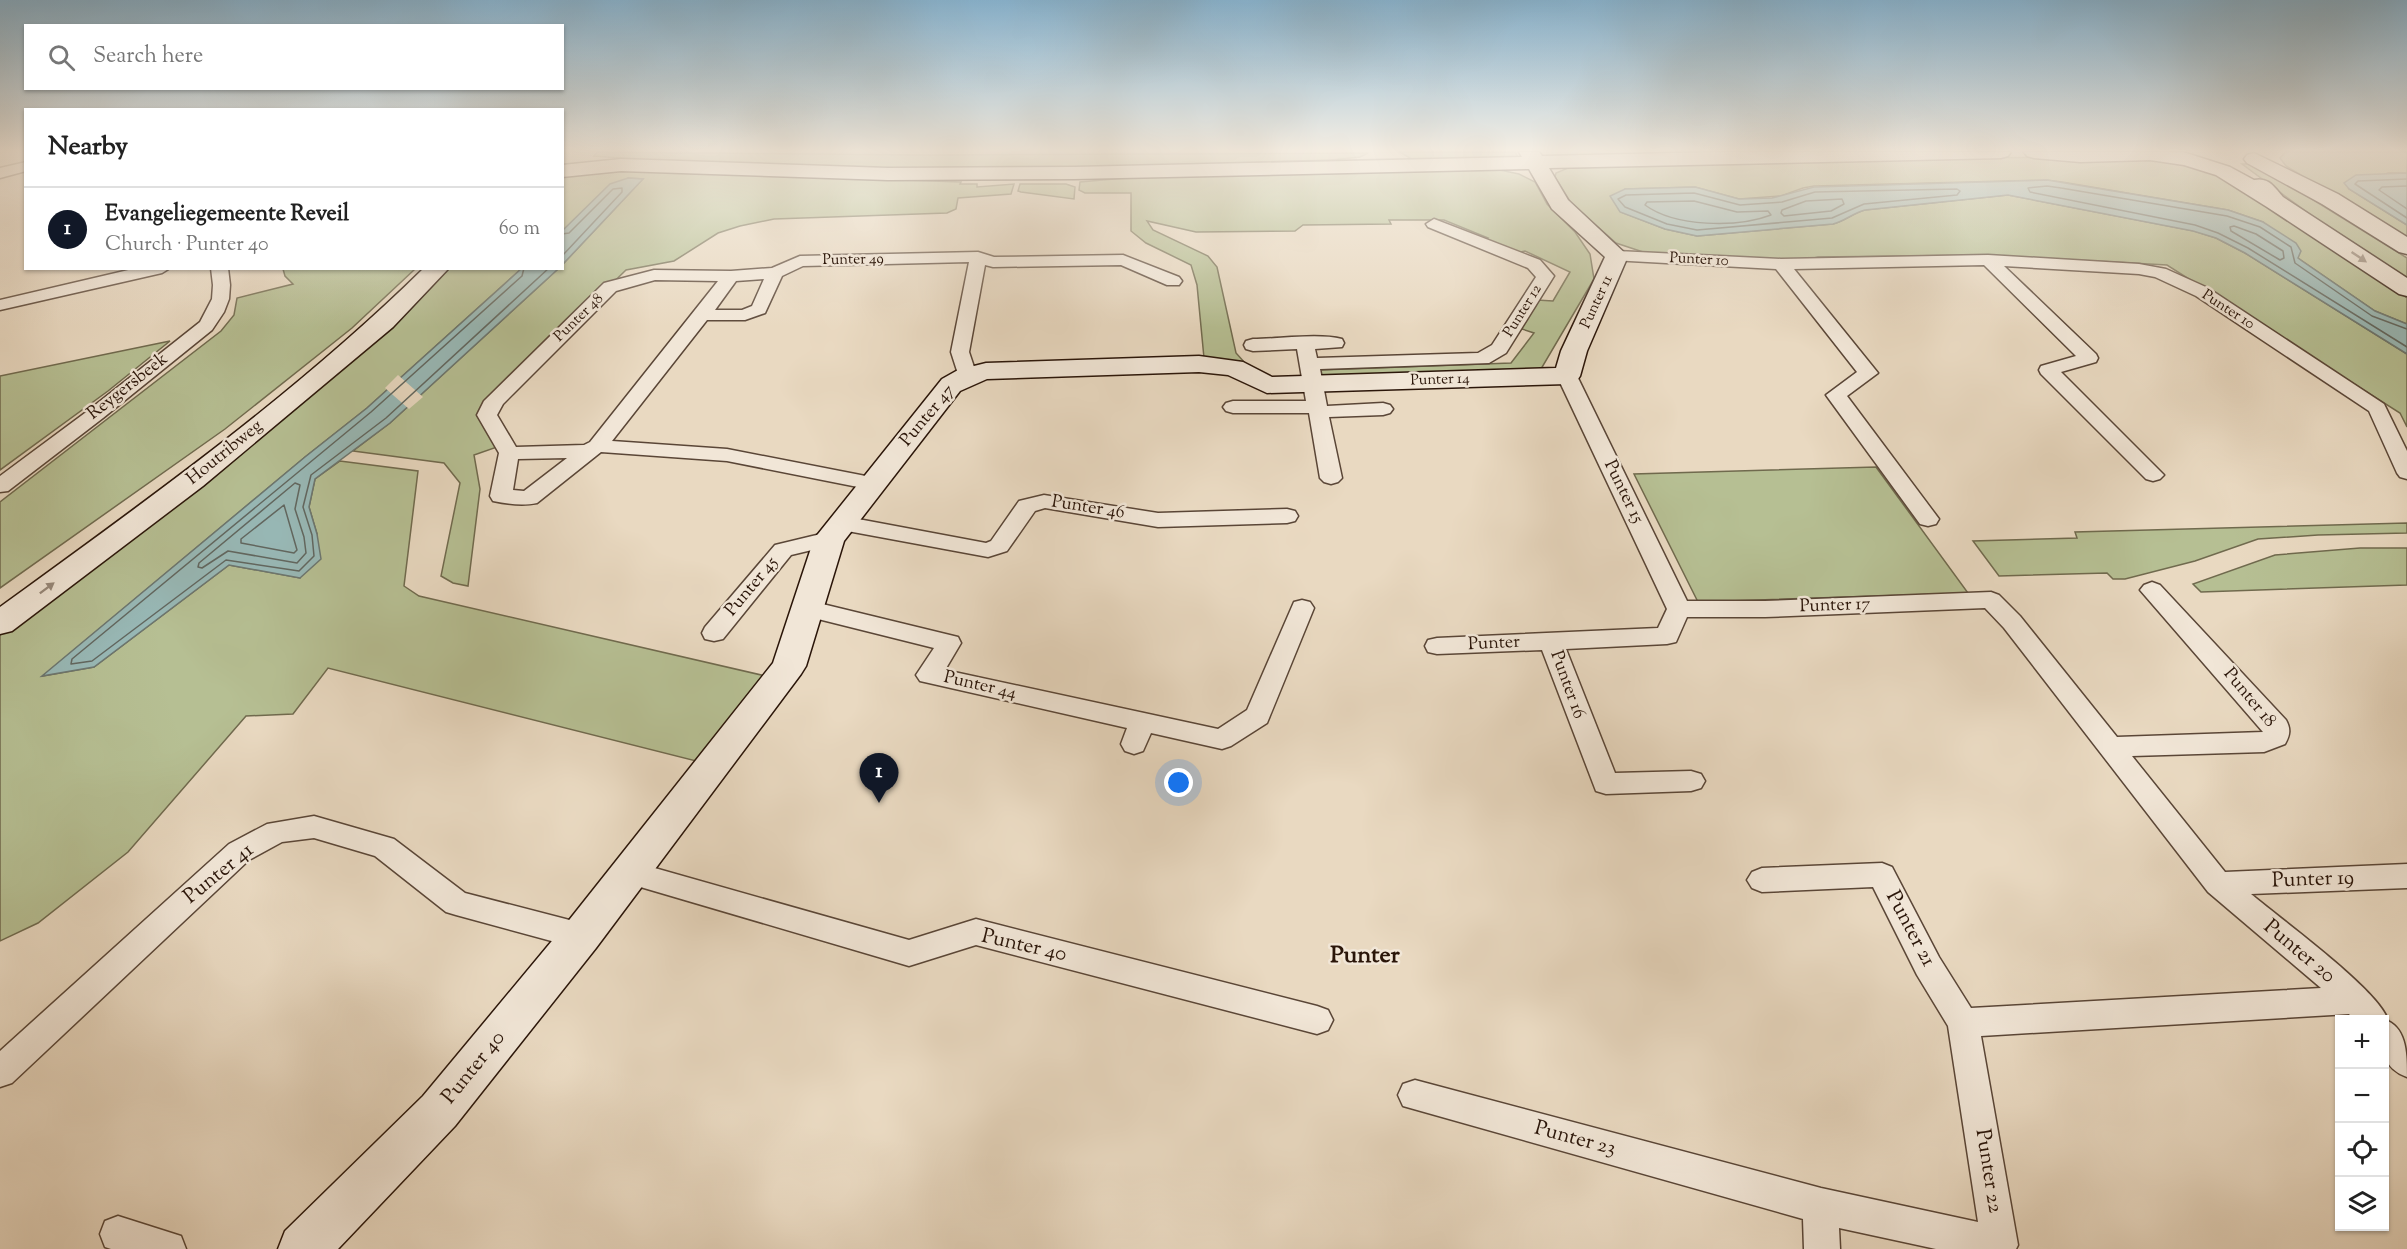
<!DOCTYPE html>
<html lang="en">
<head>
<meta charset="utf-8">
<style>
  :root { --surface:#fff; --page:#f6f6f6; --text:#222; --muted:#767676; --line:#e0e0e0; --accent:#111827 }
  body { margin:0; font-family:"Sorts Mill Goudy",serif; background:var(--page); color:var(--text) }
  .controls { position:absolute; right:18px; bottom:18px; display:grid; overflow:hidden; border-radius:0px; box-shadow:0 2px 4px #0004 }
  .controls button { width:54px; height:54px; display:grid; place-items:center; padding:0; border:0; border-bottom:2px solid var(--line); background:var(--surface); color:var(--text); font:30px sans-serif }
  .you { position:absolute; left:1179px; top:783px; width:21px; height:21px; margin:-15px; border:4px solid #fff; border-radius:50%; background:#1a73e8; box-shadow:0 0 0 9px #1a73e833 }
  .badge { display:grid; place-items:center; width:39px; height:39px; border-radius:50%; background:var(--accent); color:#fff; font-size:20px; font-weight:700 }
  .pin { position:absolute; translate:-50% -50px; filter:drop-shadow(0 2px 3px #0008) }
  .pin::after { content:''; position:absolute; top:32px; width:21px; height:18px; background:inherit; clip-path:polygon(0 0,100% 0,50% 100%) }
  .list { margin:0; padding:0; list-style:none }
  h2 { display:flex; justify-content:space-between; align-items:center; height:78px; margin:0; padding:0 24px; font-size:26px }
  h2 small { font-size:20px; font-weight:400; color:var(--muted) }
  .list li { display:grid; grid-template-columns:39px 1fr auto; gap:18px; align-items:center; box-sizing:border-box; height:84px; padding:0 24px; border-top:2px solid var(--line) }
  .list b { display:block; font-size:22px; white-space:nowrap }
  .list p { margin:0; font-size:20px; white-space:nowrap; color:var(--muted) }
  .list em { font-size:20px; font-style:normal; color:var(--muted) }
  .icon { flex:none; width:33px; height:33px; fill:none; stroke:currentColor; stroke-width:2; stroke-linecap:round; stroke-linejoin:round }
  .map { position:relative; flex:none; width:2407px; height:1249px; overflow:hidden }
  .search { position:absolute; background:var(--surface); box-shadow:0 2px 4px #0004; left:24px; top:24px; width:540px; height:66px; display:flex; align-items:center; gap:15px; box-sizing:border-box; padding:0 21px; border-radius:0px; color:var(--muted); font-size:22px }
  .panel { position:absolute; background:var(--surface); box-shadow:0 2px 4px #0004; left:24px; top:108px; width:540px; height:162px; border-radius:0px }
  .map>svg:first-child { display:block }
  .green { fill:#b6bf93; stroke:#706a4e; stroke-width:1.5 }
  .water { fill:#98b9b7; stroke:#6c7771; stroke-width:1.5 }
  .pier { fill:#e9d9c1 }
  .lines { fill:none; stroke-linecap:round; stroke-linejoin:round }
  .shore { stroke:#616760; stroke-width:1.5 }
  .street-casing { stroke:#5a4637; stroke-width:3 }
  .secondary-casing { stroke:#2a1509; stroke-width:3 }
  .street { fill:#f1e6d7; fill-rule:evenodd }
  .secondary { fill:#f1e6d7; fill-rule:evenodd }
  .oneway { fill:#97887a }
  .labels { text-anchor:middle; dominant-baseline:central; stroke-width:5; stroke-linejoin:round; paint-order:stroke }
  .far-street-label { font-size:15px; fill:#2a1509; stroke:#f1e6d7 }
  .street-label { font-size:18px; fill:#2a1509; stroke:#f1e6d7 }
  .near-street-label { font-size:21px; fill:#2a1509; stroke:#f1e6d7 }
  .near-neighbourhood-label { font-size:24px; font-weight:bold; fill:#2a1509; stroke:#f1e6d7 }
</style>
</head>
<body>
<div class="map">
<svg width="2407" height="1249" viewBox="0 0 2407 1249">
  <rect width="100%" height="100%" fill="#e9d9c1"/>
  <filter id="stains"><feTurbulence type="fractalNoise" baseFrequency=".00333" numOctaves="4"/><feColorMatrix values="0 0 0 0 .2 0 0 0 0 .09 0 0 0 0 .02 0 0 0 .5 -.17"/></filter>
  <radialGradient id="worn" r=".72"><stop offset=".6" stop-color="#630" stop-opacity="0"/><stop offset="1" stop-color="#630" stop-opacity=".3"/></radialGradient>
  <!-- green -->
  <g class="green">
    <path d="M 597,152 L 928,155 L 1368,153 L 1360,157 L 1331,160 C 1253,162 1176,165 1099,167 C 931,171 761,170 594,156 Z"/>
    <polygon points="1400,152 1515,152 1518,157 1413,160"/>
    <polygon points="2285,152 2407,152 2407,173 2388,173 2349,189 2407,225 2407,240 2286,166 2280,158"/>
    <path d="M 2154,157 L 2221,174 L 2407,298 L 2407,324 L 2375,311 L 2298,258 L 2263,222 L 2228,210 L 2062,182 L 2047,180 L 1814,186 L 1803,188 L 1781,196 L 1739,199 L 1695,187 L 1625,189 L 1621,212 L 1665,229 L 1697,236 L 1833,224 C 1845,221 1853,213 1865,210 L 2008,195 L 2194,231 L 2216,238 L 2245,253 L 2407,354 L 2407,427 L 2400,413 L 2167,265 L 1986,255 L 1818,257 L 1805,260 L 1649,254 L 1616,243 L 1571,203 L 1555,177 L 1556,173 L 1568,168 L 1925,158 Z"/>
    <polygon points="2242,164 2255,164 2407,258 2407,280 2323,224"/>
    <polygon points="1495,169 1519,174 1535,182 1547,204 1575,232 1590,254 1594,279 1541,369 1323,379 1320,370 1511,363 1534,333 1519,328 1537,300 1553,301 1570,272 1525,251 1511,254 1483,242 1488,238 1444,220 1389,220 1391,224 1303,225 1295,231 1196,232 1147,221 1153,230 1208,256 1217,267 1236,353 1254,373 1204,358 1197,285 1191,265 1146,243 1131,231 1131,193 1085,193 1079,190 1080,182 1148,176"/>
    <polygon points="612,170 961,182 960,184 977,184 977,187 1014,184 1011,194 958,198 956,209 947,213 774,219 740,226 718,233 674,261 626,270 477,416 500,446 474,455 480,489 468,586 453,583 441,576 460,483 444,463 353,451 390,423 558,269 562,268 563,264 643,179 628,178 563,230 563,173"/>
    <polygon points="1020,184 1066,184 1075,187 1074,199 1021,192 1018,191"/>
    <polygon points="283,269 415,269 352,328 225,429 0,588 0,502 221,331 234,315 237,298 293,284 285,276"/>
    <polygon points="445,269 521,269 367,408 305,457 43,676 94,667 229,565 300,578 317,534 309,507 315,479 340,461 418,471 404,586 419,596 770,677 696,761 328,668 293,714 246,716 128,852 38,923 0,941 0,633"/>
    <polygon points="170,341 108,391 0,470 0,376"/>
    <polygon points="1876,467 1968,593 1698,602 1634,474"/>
    <polygon points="2407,523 2407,533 2318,535 2258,539 2195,561 2125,579 2113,579 2107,573 1999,576 1973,541 2077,538 2075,532"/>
    <polygon points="2360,548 2407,548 2407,585 2201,592 2193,584 2275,555"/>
  </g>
  <!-- water -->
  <g class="water">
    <polygon points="2407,173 2407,225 2349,189 2344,183 2356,175"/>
    <polygon points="628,178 643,179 563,264 563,230 610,184"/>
    <path d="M 2047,180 L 2228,210 L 2263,222 L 2296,243 L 2301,251 L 2298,258 L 2302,261 L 2375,311 L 2407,324 L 2407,354 L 2245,253 L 2216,238 L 2193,231 L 2008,195 L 1865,210 C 1853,213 1845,221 1833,224 L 1697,236 L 1665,229 L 1620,212 L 1610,196 L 1625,189 L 1695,187 L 1739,199 L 1772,198 L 1814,187 Z"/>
    <polygon points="521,269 558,269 390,423 315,479 309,507 317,534 321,559 300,578 229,565 94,667 42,676 305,457 367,408"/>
  </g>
  <!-- pier -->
  <polygon class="pier" points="398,375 423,397 409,409 385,388"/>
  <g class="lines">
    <!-- shore -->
    <g class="shore">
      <polyline points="2407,179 2358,181 2355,184 2407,218"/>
      <polyline points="2407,186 2382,187 2379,190 2407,209"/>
      <polygon points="1957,189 1960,191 1957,195 1864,204 1832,218 1697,230 1667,224 1625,207 1618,199 1626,195 1694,193 1740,205 1782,202 1815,192"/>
      <polygon points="1842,199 1844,204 1831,211 1784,216 1781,213 1782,210 1806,201"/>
      <path d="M 1694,201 L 1737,212 L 1768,211 L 1771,215 C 1737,228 1675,227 1645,205 L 1647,202 Z"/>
      <polygon points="2234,226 2256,234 2283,251 2284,258 2280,260 2231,231 2230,227"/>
      <polyline points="562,234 569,233 613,189 622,188 622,192 562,256"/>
      <polyline points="524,268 522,276 371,412 72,659 71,664 92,661 226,560 299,571 314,556 312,535 303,507 311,475 386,418 549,268"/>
      <polyline points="2407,329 2372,316 2295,263 2291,247 2260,227 2227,216 2061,188 2047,186 2028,188 2030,192 2195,225 2218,233 2248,248 2407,347"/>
      <polygon points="295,483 300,485 295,509 304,537 306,553 297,563 228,551 202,568 198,567 199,563"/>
      <polygon points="284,505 297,550 294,553 241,543 241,539"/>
    </g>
    <!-- street casing -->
    <g class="street-casing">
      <g id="street">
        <polygon points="26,162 26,171 0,178 0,168"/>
        <path d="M 1434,219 L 1540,260 L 1554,276 L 1506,353 L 1489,363 L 1320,369 L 1327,406 L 1383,403 L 1390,405 L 1393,409 L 1390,413 L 1383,415 L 1329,417 L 1342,478 L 1338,482 L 1331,484 L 1324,482 L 1320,478 L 1309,413 L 1233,413 L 1226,411 L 1223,407 L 1226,403 L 1233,401 L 1306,401 L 1297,349 L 1253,351 L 1246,349 L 1244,345 L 1246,341 L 1253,339 C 1278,339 1319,333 1342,339 L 1344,343 L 1342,347 L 1315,349 L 1317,358 L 1478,353 L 1492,345 L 1536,277 L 1528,268 L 1428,227 L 1426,224 Z"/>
        <polygon points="1617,251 1781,259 1988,255 2139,264 2166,269 2208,288 2384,404 2407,451 2407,479 2400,477 2397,473 2369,411 2196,296 2155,277 2139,274 2004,266 2096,354 2098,358 2096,362 2061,372 2164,475 2160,479 2153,481 2146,479 2041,374 2039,370 2041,366 2076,356 1984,265 1794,269 1878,373 1847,396 1939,519 1936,524 1928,526 1920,524 1826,395 1857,372 1776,269 1611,260 1609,256"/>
        <path d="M 978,252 L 994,257 L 1123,255 L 1179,277 L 1182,281 L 1179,285 L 1167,285 L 1121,265 L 993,267 L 985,265 L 969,352 L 977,376 L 974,380 L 960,380 L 951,352 L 969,262 L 803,266 L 782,276 L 765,313 L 745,320 L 707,320 L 612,441 L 727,449 L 881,479 L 884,484 L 881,489 L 873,490 L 727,461 L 601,452 L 537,503 C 523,506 507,504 493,501 L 490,496 L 499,453 L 477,415 L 484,401 L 604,283 L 654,270 L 731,271 L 772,268 L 800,256 ZM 764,279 L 752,306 L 742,310 L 715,310 L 736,281 ZM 655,280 L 718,281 L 590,442 L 584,445 L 516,447 L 497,415 L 503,404 L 616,291 ZM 567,458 L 524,491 L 513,490 L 518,459 Z"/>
        <polygon points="137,268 170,268 162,273 0,310 0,300"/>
        <polygon points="211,268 228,268 230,285 229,299 224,312 212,330 103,418 8,491 0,492 0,476 89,410 200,322 212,299 213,285"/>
        <path d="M 1567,370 L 1574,372 L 1577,376 L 1687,601 L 1765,601 L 1991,592 L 1999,595 L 2020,616 L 2117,737 L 2263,732 L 2140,590 L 2144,585 L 2152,582 L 2160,585 L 2286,720 C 2291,729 2290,735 2285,744 L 2264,752 L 2132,756 L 2225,872 L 2407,864 L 2407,888 L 2251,894 C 2278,917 2383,993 2388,1021 C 2407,1030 2407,1056 2407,1077 C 2378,1066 2384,1046 2384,1020 L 2354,1020 L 2349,1014 L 1981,1036 L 2018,1245 L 2016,1249 L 1936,1249 L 1839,1228 L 1840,1249 L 1804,1249 L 1803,1219 L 1403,1106 L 1398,1095 L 1403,1084 L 1415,1080 L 1821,1188 L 1978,1222 L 1948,1026 L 1917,975 L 1873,887 L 1762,892 L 1752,888 L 1747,880 L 1752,872 L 1762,868 L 1882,863 L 1892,867 L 1939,957 L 1971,1008 L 2321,988 L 2208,892 L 2004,628 L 1985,608 L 1765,617 L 1687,617 L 1676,642 L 1667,644 L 1566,649 L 1615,773 L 1691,771 L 1701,774 L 1705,781 L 1701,788 L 1691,791 L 1606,794 L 1596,791 L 1542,650 L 1437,654 L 1428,652 L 1425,646 L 1428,640 L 1437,638 L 1658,628 L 1667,609 L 1557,376 L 1560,372 Z"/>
        <polygon points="1044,495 1158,513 1287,509 1295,511 1298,516 1295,521 1287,523 1158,527 1045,508 1035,511 1007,551 988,557 842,530 834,528 831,523 834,518 842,516 986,543 991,541 1019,501"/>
        <polygon points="829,532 837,534 840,539 837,544 791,555 723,639 714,641 705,639 702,633 705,627 775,545"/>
        <polygon points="806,600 958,637 961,643 945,670 1218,729 1247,710 1294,602 1302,600 1310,602 1314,608 1267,723 1231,746 1222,749 1151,733 1143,751 1134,754 1125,751 1121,744 1127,728 920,681 916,675 934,648 798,614 794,608 798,602"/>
        <polygon points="314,816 394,839 465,893 581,923 592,927 596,936 592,945 581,949 456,915 446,912 375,856 314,838 282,842 249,860 12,1083 0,1087 0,1051 229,844 267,824"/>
        <polygon points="630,861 909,940 976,919 1317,1006 1328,1010 1333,1020 1328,1030 1317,1034 976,945 909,966 620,881 616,873 620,865"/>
        <polygon points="118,1216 181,1236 186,1249 111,1249 105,1247 100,1234 105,1221"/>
      </g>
    </g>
    <!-- secondary casing -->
    <g class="secondary-casing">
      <g id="secondary">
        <polygon points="1519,152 1539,152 1542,156 1716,152 2011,152 2008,156 2001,158 1549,168 1568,200 1628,256 1587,351 1580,376 1576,382 1567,384 1267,393 1228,375 1199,372 987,379 960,391 844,541 806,666 801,674 596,948 455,1126 338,1249 278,1249 285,1231 423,1096 566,924 773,663 814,539 942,379 958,370 986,363 1199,356 1243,362 1272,377 1556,368 1561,351 1605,257 1552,209 1529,169 1074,179 888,180 621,171 562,177 562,165 621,159 888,168 1074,167 1522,157"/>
        <path d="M 2024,152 L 2183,152 L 2230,167 L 2254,180 C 2269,177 2274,187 2283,197 L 2407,278 L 2407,296 L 2399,294 L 2267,207 L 2216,175 L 2184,165 L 2150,160 L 2080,162 L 2034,158 L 2027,156 Z"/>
        <polygon points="2254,153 2338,194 2407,237 2407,254 2399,252 2322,204 2247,163 2244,159 2247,155"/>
        <path d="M 424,268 L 449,268 L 393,327 L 203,486 L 12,631 L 0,634 L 0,607 C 146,501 295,395 424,268 Z"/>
      </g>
    </g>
    <!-- street -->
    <use href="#street" class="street"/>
    <!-- secondary -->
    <use href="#secondary" class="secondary"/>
  </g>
  <!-- one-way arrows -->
  <defs><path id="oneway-solid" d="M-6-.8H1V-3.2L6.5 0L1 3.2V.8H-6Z" transform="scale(1.5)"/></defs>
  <g class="oneway">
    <use href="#oneway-solid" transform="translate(2359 257) rotate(34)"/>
    <use href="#oneway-solid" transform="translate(47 588) rotate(-37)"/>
  </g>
  <!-- sky -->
  <linearGradient id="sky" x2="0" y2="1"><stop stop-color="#88b6d4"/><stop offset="0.46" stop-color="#f5eee3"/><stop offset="1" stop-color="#f5eee3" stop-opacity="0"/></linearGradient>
  <rect width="2407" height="327" fill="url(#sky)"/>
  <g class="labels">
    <!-- far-street labels -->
    <g class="far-street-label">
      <text transform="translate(853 260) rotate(-1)">Punter 49</text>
      <text transform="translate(1699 260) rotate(3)">Punter 10</text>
      <text transform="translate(1597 302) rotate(-65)">Punter 11</text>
      <text transform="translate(2228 310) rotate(33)">Punter 10</text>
      <text transform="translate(1523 311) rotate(-58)">Punter 12</text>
      <text transform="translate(579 318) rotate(-44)">Punter 48</text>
      <text transform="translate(1440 380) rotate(-2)">Punter 14</text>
    </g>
    <!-- street labels -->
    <g class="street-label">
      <text transform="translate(128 387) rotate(-38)">Reygersbeek</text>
      <text transform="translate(928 416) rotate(-50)">Punter 47</text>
      <text transform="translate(225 453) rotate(-39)">Houtribweg</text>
      <text transform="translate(1623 492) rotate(64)">Punter 15</text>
      <text transform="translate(1088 508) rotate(9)">Punter 46</text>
      <text transform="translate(752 587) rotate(-50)">Punter 45</text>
      <text transform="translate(1835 606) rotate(-2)">Punter 17</text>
      <text transform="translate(1494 644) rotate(-3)">Punter</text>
      <text transform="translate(1567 685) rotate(70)">Punter 16</text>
      <text transform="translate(980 686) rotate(13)">Punter 44</text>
      <text transform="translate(2249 698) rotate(50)">Punter 18</text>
    </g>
    <!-- near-street labels -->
    <g class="near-street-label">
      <text transform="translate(219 874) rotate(-39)">Punter 41</text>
      <text transform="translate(2313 880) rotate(-2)">Punter 19</text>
      <text transform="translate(1910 929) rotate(62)">Punter 21</text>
      <text transform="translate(1024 946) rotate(13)">Punter 40</text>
      <text transform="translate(2299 952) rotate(40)">Punter 20</text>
      <text transform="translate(474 1068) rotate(-51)">Punter 40</text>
      <text transform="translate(1575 1139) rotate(15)">Punter 23</text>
      <text transform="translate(1988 1171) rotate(81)">Punter 22</text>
    </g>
    <!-- near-neighbourhood labels -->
    <g class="near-neighbourhood-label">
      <text x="1365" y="956">Punter</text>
    </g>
  </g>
  <rect width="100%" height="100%" filter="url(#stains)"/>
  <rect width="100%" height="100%" fill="url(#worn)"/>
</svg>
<div class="controls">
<button>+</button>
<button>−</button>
<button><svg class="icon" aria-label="locate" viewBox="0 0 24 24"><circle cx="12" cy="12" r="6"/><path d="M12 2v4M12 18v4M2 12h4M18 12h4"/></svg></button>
<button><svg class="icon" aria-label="layers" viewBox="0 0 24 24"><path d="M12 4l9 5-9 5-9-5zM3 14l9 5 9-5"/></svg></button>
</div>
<div class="you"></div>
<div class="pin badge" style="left:879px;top:803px">1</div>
<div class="search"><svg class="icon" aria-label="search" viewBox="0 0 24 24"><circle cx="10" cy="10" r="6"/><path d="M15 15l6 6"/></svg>Search here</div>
<section class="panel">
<h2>Nearby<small></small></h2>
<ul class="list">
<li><span class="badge">1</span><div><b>Evangeliegemeente Reveil</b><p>Church · Punter 40</p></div><em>60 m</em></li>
</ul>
</section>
</div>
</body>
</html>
